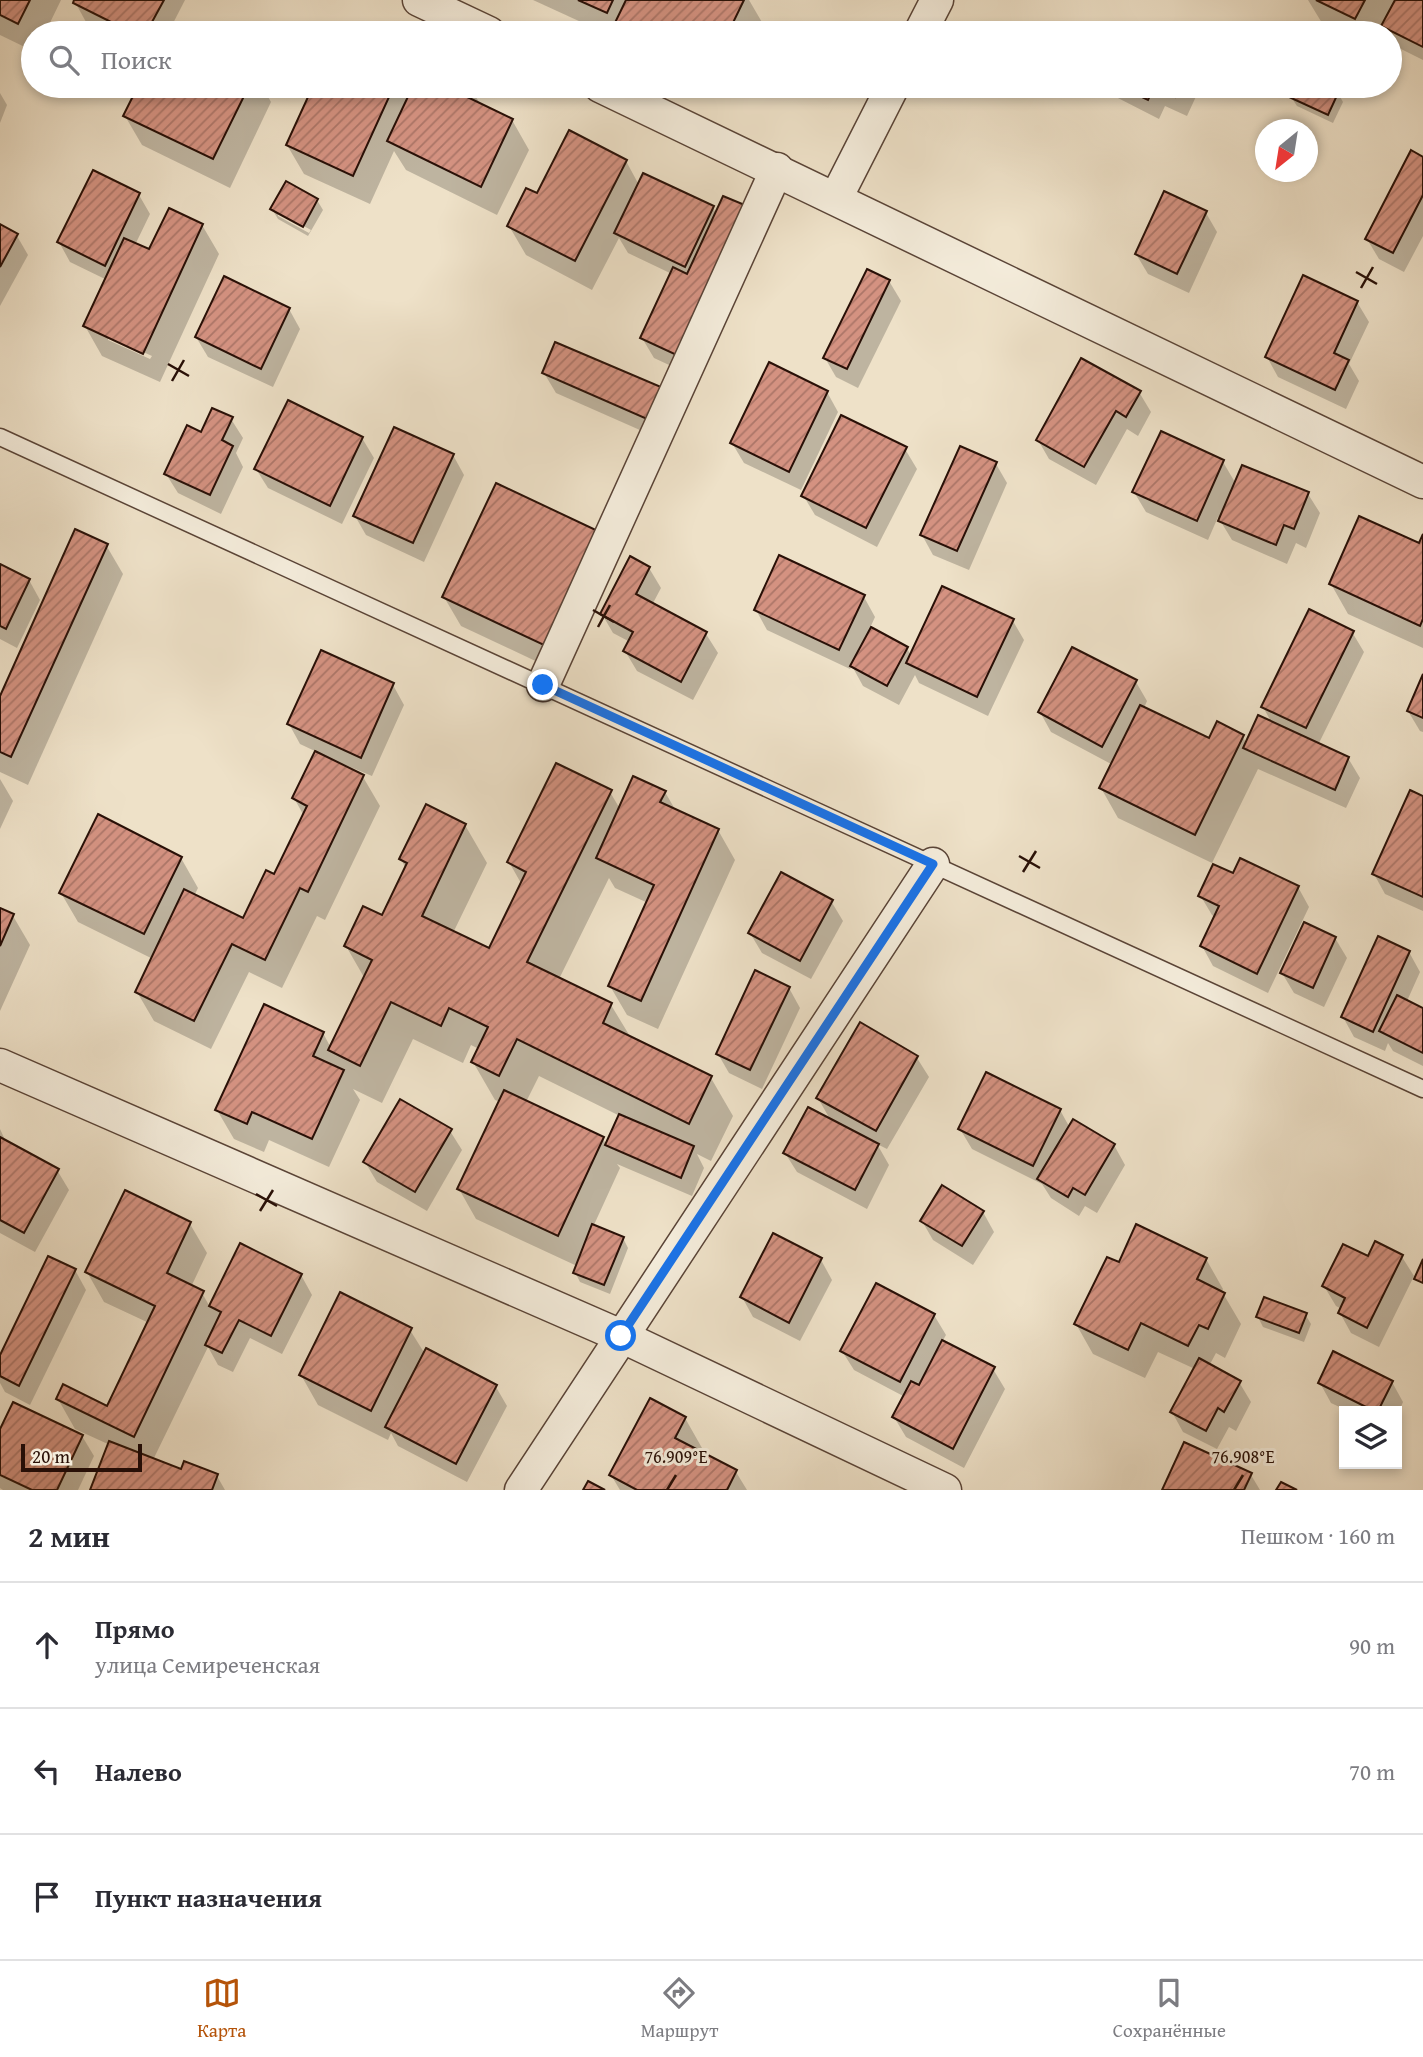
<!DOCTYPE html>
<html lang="ru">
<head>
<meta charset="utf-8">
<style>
  :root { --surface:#fff; --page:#f7f7f7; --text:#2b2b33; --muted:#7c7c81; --line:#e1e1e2; --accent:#b45309 }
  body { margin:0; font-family:"Gentium Book Plus",serif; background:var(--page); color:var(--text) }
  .controls { position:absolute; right:21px; bottom:21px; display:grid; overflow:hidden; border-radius:0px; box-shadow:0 4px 10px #0003 }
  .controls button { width:63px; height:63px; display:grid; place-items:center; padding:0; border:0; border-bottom:2px solid var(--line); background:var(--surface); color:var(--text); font:35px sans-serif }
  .compass { position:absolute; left:1255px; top:119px; width:63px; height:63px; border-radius:50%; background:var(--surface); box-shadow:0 4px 10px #0003; rotate:210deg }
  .scale { position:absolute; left:21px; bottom:18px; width:121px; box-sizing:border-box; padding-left:7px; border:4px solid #291007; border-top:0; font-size:19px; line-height:24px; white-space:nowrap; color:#291007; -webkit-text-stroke:5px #f4ecdb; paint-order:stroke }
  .stop { position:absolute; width:21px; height:21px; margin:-16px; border:5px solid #1a73e8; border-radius:50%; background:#fff }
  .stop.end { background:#1a73e8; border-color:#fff; box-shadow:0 2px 7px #0008 }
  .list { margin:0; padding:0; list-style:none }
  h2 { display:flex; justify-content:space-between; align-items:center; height:91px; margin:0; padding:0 28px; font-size:30px }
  h2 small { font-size:23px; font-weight:400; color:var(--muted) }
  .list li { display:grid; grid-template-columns:46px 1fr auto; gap:21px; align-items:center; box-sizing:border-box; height:126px; padding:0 28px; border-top:2px solid var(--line) }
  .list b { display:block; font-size:26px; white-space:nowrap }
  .list p { margin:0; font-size:23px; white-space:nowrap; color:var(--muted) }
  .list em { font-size:23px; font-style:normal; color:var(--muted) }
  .icon { flex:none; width:38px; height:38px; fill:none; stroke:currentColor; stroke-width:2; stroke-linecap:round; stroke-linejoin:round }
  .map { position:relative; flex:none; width:1423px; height:1490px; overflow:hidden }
  .search { position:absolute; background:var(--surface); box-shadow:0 4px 10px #0003; left:21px; right:21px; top:21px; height:77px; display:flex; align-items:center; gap:18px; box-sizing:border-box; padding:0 24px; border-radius:38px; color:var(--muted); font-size:26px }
  .sheet { height:469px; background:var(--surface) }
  nav { display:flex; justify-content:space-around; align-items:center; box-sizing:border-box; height:98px; border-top:2px solid var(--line); background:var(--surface); font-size:19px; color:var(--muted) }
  nav a { display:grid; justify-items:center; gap:4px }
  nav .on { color:var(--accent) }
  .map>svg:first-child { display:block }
  .shadow { fill:#0003; fill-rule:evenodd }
  .building { fill:url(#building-hatch); stroke:#291007; stroke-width:2 }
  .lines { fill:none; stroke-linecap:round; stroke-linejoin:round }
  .lane-casing { stroke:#5a4437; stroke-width:19 }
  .street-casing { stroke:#5a4437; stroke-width:35 }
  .lane { stroke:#f4ecdb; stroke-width:16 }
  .street { stroke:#f4ecdb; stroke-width:32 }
  .route { stroke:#1a73e8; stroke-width:9 }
  .ticks { fill:none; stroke:#291007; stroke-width:2.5 }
  .ticks-label { font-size:18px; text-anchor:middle; fill:#291007; stroke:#f4ecdb; stroke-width:6; stroke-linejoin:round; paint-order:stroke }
</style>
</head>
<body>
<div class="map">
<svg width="1423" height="1490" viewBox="0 0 1423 1490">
  <defs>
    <pattern id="building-hatch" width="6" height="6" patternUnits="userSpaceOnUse" patternTransform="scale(1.75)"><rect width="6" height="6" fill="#d49281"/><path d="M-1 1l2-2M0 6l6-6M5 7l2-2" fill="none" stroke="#ac7668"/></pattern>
  </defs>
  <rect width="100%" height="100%" fill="#eee1c8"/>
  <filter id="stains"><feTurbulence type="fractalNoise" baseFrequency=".00286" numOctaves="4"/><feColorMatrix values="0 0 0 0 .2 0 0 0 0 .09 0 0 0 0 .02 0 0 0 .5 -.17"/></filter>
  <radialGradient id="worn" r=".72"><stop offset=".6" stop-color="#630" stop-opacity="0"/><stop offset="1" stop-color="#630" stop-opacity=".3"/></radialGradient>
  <!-- shadow -->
  <g class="shadow">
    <polygon points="0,0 61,0 45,33 33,33 33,51 0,35"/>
    <polygon points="76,0 185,0 168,33 108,33 86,22 75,2"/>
    <polygon points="533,0 749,0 763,24 758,33 605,33"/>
    <polygon points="1308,0 1423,0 1423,60 1395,46 1390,33 1383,25 1379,33 1343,33 1322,23"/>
    <polygon points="140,86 262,86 271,102 230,188 142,145 125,116"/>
    <polygon points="314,86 407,86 411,94 415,86 470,86 481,106 512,120 529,150 497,215 406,170 394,151 370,204 304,174 287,145"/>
    <polygon points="656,86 672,86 669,92"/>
    <polygon points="705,86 733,86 728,97"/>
    <polygon points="1108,86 1197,86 1199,90 1187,116 1165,106 1159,119 1114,96"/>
    <polygon points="1296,86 1323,86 1338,93 1343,102 1333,123 1297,106 1291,97"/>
    <polygon points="0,93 7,105 0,123"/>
    <polygon points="1423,159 1423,236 1404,272 1379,259 1367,239"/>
    <polygon points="626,161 639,185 713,207 716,214 695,377 654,358 642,338 672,274 628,253 619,238 592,290 526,255 509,226 538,196"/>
    <path d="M 139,195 L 150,214 L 135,245 L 150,252 L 202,225 L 219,254 L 160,382 L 102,356 L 85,326 L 107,280 L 70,262 L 59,242 ZM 108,336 L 152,356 L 150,359 L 108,340 Z"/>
    <path d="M 317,200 L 323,210 L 308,236 L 278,219 L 272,209 ZM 278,212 L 311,230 L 309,233 L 278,216 Z"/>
    <polygon points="1206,213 1217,232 1189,293 1148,274 1136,254"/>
    <polygon points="0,226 17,236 28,255 0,306"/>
    <polygon points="889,281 901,301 858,388 836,377 825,358"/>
    <polygon points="1357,302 1369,322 1349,364 1359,381 1346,409 1278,377 1267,357"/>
    <polygon points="289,309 300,329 273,387 208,357 196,337"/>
    <polygon points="544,373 660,389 658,438 556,393"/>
    <polygon points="827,392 838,412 801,490 744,463 732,443"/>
    <polygon points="1139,392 1151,412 1138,436 1127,429 1096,485 1049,459 1038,440"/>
    <polygon points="231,419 243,438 236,453 243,467 221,514 178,493 166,474 201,434"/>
    <polygon points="362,438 374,458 342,524 268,488 256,469"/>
    <polygon points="905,449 917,469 877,547 815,515 803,495"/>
    <polygon points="453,455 464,475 424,562 366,535 355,516"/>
    <polygon points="1223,462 1236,484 1308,494 1320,513 1306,548 1296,543 1287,564 1232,540 1218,517 1208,540 1146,512 1134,492"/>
    <polygon points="996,464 1007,483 969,570 933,555 922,535"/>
    <polygon points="599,533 616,563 563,674 461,626 444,597"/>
    <polygon points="1423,539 1423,648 1348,614 1331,584 1420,545"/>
    <polygon points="106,545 123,574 28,785 0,772 0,700"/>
    <polygon points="0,566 29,580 40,600 17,648 0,639"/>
    <polygon points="649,568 661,588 652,605 706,634 718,653 693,700 637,671 625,651 630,642 613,633 602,614"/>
    <polygon points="864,597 875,617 870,628 907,648 911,656 1013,621 1024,640 988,716 919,683 915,675 899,705 863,686 852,666 850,669 767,630 756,610"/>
    <polygon points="1352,632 1364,652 1318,745 1348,758 1360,778 1346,808 1258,769 1212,863 1118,818 1101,788 1113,765 1051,732 1040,712 1136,682 1147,701 1144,708 1210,740 1242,736 1247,744 1273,725 1263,707"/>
    <polygon points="1423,679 1423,732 1420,731 1408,711"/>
    <polygon points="393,685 404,705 372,776 343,764 342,766 363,777 380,806 325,920 317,916 282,988 249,972 211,1049 154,1021 137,992 153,959 78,922 61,893 181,858 198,888 194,896 244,920 275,876 304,816 294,798 317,752 300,744 289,724"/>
    <polygon points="0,779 13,801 0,829"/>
    <path d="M 610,792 L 620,809 L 665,792 L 676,811 L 718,830 L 735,860 L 658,1029 L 627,1015 L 610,986 L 648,903 L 615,888 L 609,878 L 559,979 L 611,1005 L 631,1038 L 711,1078 L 733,1116 L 711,1161 L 697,1154 L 704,1168 L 692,1196 L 617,1164 L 620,1168 L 593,1227 L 623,1238 L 628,1248 L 610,1294 L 580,1282 L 575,1272 L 577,1266 L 476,1219 L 459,1189 L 500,1102 L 495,1100 L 473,1062 L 479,1049 L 471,1045 L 463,1063 L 413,1039 L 382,1103 L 353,1089 L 360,1100 L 329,1167 L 269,1140 L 264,1152 L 234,1139 L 217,1110 L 323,1033 L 331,1048 L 365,979 L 346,946 L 383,917 L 406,869 L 401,859 L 465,825 L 487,863 L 453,933 L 489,951 L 522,885 L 509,862 ZM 539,1076 L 620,1116 L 607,1146 L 603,1139 L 526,1102 Z"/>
    <polygon points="1423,798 1423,911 1385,894 1374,874"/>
    <polygon points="1234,876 1298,887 1309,907 1268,993 1213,966 1202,946 1215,917 1212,915 1200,895"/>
    <polygon points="831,901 843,921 811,979 762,953 750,933"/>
    <polygon points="0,910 13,916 30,945 0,1011"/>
    <polygon points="1335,938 1347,958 1324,1007 1294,993 1282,973"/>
    <polygon points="1409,952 1420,972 1407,1001 1423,1010 1423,1066 1393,1051 1388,1043 1385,1051 1354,1037 1343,1017"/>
    <polygon points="789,988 800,1008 762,1089 729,1073 718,1054"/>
    <polygon points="917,1058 929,1077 887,1149 877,1144 889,1165 867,1209 797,1172 785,1153 831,1121 818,1098"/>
    <polygon points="1060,1110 1070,1128 1114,1145 1125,1165 1097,1213 1085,1206 1079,1216 1051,1198 1042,1184 972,1149 960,1129"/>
    <polygon points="0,1129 6,1142 57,1170 69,1190 35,1252 0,1233"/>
    <polygon points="450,1131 462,1150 427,1211 377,1182 365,1162"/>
    <polygon points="983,1212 994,1232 973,1265 933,1240 922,1221"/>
    <polygon points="190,1224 207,1253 191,1287 202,1293 210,1307 241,1245 301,1275 312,1295 282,1354 250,1338 233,1372 218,1365 208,1347 153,1460 182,1471 217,1476 225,1490 92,1490 110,1445 75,1429 58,1399 108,1408 149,1323 104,1302 87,1272"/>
    <polygon points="1402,1257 1414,1276 1379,1347 1351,1333 1340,1313 1342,1309 1336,1306 1324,1286 1368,1259"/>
    <polygon points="1206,1259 1223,1289 1221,1293 1224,1295 1241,1324 1225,1358 1216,1353 1209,1366 1239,1382 1251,1402 1236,1431 1229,1427 1217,1449 1183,1432 1172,1412 1195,1369 1158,1352 1145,1378 1093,1354 1076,1324 1119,1264"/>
    <polygon points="821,1260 832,1280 800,1341 753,1317 742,1297"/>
    <polygon points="75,1270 86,1290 30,1405 5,1392 0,1383 0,1359"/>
    <polygon points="1305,1314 1311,1324 1304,1342 1263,1327 1258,1317"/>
    <polygon points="934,1315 946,1335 942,1342 993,1369 1005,1389 964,1468 906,1437 894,1417 905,1397 854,1370 842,1351"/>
    <polygon points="410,1330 425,1354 496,1387 507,1406 467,1482 398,1446 391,1433 388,1440 318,1405 301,1375"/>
    <polygon points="1392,1382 1403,1402 1397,1416 1397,1411 1348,1411 1331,1403 1320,1383"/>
    <polygon points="685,1418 702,1448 700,1452 736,1472 747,1490 620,1490 611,1475"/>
    <polygon points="0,1433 82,1436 94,1456 78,1490 3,1490 0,1488"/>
    <polygon points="1251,1475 1260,1490 1164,1490"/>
  </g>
  <!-- building -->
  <g class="building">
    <polygon points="0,0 30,0 18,24 0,15"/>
    <polygon points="74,0 164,0 146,33 133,33 73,3"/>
    <polygon points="578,0 613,0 607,13"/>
    <polygon points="626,0 744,0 728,33 610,33"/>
    <polygon points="1316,0 1365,0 1355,19"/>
    <polygon points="1395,0 1423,0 1423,47 1381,26"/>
    <polygon points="138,86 249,86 213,159 123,116"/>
    <polygon points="313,86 394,86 353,176 286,145"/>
    <polygon points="413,86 465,86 461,94 513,119 481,187 387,141"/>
    <polygon points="1119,86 1181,86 1175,97 1154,87 1148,100"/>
    <polygon points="1294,86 1328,86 1339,91 1328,115 1289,97"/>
    <polygon points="569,130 627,160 575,261 507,226 526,188 537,193"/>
    <polygon points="1411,150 1423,157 1423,195 1393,253 1365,239"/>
    <polygon points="93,170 140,193 105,266 57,242"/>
    <polygon points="643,173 714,206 685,267 614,233"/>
    <polygon points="286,181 318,199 303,227 270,209"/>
    <polygon points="1164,191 1207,211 1177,274 1135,254"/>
    <polygon points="723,196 752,208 683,358 640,338 673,267 687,274"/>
    <polygon points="169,208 203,224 143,354 83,326 124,238 149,249"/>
    <polygon points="0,224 18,234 0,267"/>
    <polygon points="867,269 890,280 847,369 823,358"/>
    <polygon points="1303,275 1358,301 1334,353 1349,360 1335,390 1265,357"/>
    <polygon points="224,276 290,308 261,369 195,337"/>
    <polygon points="555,342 661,387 647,419 542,373"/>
    <polygon points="1081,358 1141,391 1126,417 1116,411 1084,467 1036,440"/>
    <polygon points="769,362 828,391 789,472 730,443"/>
    <polygon points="288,400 363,437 330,506 254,469"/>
    <polygon points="212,408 233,417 222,440 233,446 210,495 164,474 187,425 201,432"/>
    <polygon points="841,415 907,447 866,528 801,496"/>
    <polygon points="394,427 454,454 413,543 353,516"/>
    <polygon points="1161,431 1224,460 1197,521 1132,492"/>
    <polygon points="960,446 997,462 957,551 920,535"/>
    <polygon points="1242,465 1309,492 1294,529 1284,525 1276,545 1218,521"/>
    <polygon points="496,483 600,532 546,646 442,597"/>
    <polygon points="1359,516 1419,543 1423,534 1423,619 1420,626 1329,584"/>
    <polygon points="75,529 108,544 11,757 0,752 0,696"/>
    <polygon points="779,555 865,595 839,650 754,610"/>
    <polygon points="630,556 650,567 636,594 707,632 681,682 623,651 633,632 600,614"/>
    <polygon points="0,564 30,579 6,629 0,626"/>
    <polygon points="942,586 1014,619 977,697 906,663"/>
    <polygon points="1309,609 1354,631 1306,728 1261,707"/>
    <polygon points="871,627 908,647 887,686 850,666"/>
    <polygon points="1072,647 1137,680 1102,747 1038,712"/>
    <polygon points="321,650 394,683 361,758 287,724"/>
    <polygon points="1423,674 1423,718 1407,711"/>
    <polygon points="1140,705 1209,738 1217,721 1244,735 1195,835 1099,788"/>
    <polygon points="1258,715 1349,757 1335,790 1243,748"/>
    <polygon points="315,751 364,775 308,892 300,888 265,960 232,944 194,1021 135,992 184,889 243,918 266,870 274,874 307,806 292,798"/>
    <polygon points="556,763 612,790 527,962 612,1003 603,1023 712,1076 689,1124 517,1039 499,1076 471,1062 488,1027 449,1008 441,1026 391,1002 360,1066 328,1050 372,960 344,946 363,906 382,915 407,863 399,859 426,804 466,824 422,916 489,948 526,872 507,862"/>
    <polygon points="633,776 666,791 660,802 719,829 641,1001 608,986 654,885 596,858"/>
    <polygon points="1410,790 1423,796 1423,897 1372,874"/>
    <polygon points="98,814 182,857 144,934 59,893"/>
    <polygon points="1240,858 1299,886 1257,974 1200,946 1219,906 1198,896 1213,864 1233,873"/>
    <polygon points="781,872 833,900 800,961 748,933"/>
    <polygon points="0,908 14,914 0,946"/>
    <polygon points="1304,922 1336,937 1313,988 1280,973"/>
    <polygon points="1378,936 1410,951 1373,1032 1341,1017"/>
    <polygon points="755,970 790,987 750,1070 716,1054"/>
    <polygon points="1397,995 1423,1008 1423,1053 1379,1031"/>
    <polygon points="264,1004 324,1032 313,1056 344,1070 312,1139 252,1112 247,1124 215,1110"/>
    <polygon points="860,1022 918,1056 876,1131 816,1098"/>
    <polygon points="986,1072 1061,1109 1033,1166 958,1129"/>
    <polygon points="504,1090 604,1137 558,1236 457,1189"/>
    <polygon points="400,1099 452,1129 415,1192 363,1162"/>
    <polygon points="808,1107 879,1144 855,1190 783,1153"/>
    <polygon points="619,1114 694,1146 681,1178 605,1145"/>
    <polygon points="1073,1119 1115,1144 1085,1195 1073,1188 1068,1197 1037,1179"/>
    <polygon points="0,1137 59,1169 24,1233 0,1220"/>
    <polygon points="942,1185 984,1211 962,1246 920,1221"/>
    <polygon points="125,1190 191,1222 167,1273 204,1291 134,1437 56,1399 63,1384 107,1406 155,1306 85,1272"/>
    <polygon points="592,1224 624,1237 604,1285 573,1273"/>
    <polygon points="1136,1224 1207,1258 1197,1279 1225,1293 1208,1329 1199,1325 1188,1346 1141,1323 1128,1350 1074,1324 1107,1257 1119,1262"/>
    <polygon points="773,1233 822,1258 789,1323 740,1297"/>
    <polygon points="1375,1241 1403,1255 1367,1328 1338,1313 1345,1298 1322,1286 1343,1244 1368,1256"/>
    <polygon points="240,1243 302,1274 271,1336 239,1320 222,1353 205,1345 221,1312 209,1306"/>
    <polygon points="48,1256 76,1269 19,1386 0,1376 0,1355"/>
    <polygon points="1423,1259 1423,1283 1414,1279"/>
    <polygon points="876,1283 935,1314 900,1382 840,1351"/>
    <polygon points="340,1292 412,1328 371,1411 299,1375"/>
    <polygon points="1264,1297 1307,1313 1299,1333 1256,1317"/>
    <polygon points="942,1340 995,1367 953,1449 892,1417 911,1381 919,1385"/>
    <polygon points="426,1348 497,1385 456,1464 385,1427"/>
    <polygon points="1333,1351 1393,1381 1378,1411 1374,1411 1318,1383"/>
    <polygon points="1199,1358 1241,1381 1224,1412 1218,1408 1206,1431 1170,1412"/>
    <polygon points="650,1398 686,1417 675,1438 737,1470 727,1490 637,1490 609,1475"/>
    <polygon points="13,1402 83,1435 57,1490 32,1490 0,1475 0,1429"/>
    <polygon points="109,1441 181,1469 184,1461 218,1474 212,1490 90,1490"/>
    <polygon points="1184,1442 1252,1473 1244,1490 1162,1490"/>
    <polygon points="588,1481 605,1490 583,1490"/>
    <polygon points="1281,1482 1297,1490 1276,1490"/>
  </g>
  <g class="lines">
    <!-- lane casing -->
    <g class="lane-casing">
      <polyline id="lane" points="0,437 1423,1089"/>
    </g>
    <!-- street casing -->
    <g class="street-casing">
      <g id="street">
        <polyline points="419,0 489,33"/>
        <polyline points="920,33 937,0"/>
        <polyline points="600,86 1423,482"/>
        <polyline points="836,198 893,86"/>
        <polyline points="543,685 777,169"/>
        <polyline points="0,1065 621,1336 945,1490"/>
        <polyline points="521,1490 933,864"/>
      </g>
    </g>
    <!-- lane -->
    <use href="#lane" class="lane"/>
    <!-- street -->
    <use href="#street" class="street"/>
  </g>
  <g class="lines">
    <!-- route -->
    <polyline class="route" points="543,685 933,864 621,1336"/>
  </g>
  <!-- ticks -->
  <path class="ticks" d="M 1356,272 L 1377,284M 1361,288 L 1373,267M 168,364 L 189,376M 172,381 L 184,360M 593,610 L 614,622M 598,627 L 610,605M 1019,856 L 1040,868M 1023,872 L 1036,851M 256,1194 L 277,1206M 260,1211 L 273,1190M 667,1490 L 676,1475M 1234,1490 L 1243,1475"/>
  <g class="ticks-label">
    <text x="676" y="1463">76.909°E</text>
    <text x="1243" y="1463">76.908°E</text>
  </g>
  <rect width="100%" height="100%" filter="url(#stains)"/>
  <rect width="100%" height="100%" fill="url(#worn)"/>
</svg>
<div class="controls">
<button><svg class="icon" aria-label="layers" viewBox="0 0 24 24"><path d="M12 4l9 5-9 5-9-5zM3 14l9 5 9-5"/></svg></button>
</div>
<svg class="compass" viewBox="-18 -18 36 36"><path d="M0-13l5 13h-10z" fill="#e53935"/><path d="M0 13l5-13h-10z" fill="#7c7c81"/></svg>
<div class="scale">20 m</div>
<div class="stop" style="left:621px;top:1336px"></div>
<div class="stop end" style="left:543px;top:685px"></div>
<div class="search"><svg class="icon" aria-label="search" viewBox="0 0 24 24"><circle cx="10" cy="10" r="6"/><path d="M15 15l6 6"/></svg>Поиск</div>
</div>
<section class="sheet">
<h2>2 мин<small>Пешком · 160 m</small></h2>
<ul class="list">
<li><svg class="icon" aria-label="ahead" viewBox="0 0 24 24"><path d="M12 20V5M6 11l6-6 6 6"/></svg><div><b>Прямо</b><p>улица Семиреченская</p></div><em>90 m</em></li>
<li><svg class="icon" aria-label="left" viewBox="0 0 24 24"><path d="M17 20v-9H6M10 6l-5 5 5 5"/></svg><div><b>Налево</b></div><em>70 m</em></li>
<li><svg class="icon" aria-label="arrive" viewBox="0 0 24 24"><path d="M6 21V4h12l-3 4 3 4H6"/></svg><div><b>Пункт назначения</b></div></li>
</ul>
</section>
<nav>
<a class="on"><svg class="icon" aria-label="map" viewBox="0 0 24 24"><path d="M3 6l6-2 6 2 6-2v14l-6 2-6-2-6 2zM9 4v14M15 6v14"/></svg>Карта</a>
<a><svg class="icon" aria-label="directions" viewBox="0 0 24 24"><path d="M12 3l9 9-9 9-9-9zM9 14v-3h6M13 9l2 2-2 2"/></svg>Маршрут</a>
<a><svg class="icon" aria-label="saved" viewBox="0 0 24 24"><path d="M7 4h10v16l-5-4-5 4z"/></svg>Сохранённые</a>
</nav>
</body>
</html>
